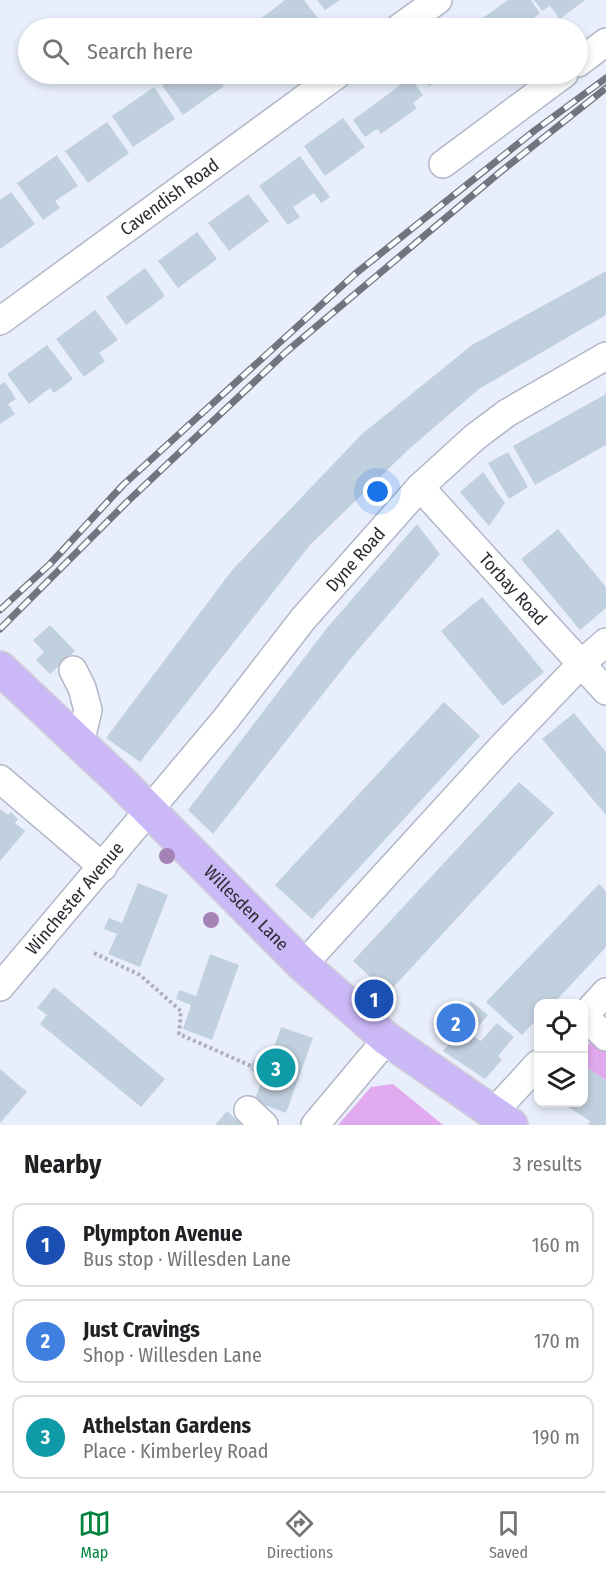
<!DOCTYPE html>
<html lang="en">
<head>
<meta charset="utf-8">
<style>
  :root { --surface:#fff; --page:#f2f2f2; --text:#202124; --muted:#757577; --line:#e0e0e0; --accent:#01833d }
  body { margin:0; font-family:"Fira Sans Condensed",sans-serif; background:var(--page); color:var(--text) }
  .controls { position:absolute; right:18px; bottom:18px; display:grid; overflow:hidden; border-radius:12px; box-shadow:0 3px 9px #0003 }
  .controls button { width:54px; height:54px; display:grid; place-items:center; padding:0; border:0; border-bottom:2px solid var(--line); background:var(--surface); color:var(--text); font:30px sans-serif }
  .you { position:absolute; left:378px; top:492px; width:21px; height:21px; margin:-15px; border:4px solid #fff; border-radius:50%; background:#1a73e8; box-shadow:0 0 0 9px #1a73e833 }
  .badge { display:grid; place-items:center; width:39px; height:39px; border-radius:50%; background:var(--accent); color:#fff; font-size:20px; font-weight:700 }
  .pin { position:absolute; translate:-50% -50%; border:3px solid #fff; box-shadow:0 2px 6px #0006 }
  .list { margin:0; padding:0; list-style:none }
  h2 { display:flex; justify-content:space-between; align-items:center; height:78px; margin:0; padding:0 24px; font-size:26px }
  h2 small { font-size:20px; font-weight:400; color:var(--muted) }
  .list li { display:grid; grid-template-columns:39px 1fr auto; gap:18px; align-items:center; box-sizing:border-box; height:84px; margin:0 12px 12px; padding:0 12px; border:2px solid var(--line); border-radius:12px }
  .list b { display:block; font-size:22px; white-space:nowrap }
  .list p { margin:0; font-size:20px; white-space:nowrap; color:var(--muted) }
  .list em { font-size:20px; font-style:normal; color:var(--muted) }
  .icon { flex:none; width:33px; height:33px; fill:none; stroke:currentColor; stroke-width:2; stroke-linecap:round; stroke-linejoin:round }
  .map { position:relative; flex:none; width:606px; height:1125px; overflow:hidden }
  .search { position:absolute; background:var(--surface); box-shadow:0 3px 9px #0003; left:18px; right:18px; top:18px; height:66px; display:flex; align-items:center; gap:15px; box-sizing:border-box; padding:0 21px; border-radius:33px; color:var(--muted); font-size:22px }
  .sheet { height:366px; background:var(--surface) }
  nav { display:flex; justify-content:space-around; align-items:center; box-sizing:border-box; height:84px; border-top:2px solid var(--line); background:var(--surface); font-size:16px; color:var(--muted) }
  nav a { display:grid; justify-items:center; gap:3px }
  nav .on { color:var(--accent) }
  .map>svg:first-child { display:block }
  .green { fill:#e2aaee }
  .building { fill:#c1d0de }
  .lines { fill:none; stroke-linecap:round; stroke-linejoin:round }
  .minor-casing { stroke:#b2b7c8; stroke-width:30 }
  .major-casing { stroke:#d0d1d2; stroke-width:36 }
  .path { stroke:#adb1bc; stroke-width:4; stroke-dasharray:3 3; stroke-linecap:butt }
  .minor { stroke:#fff; stroke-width:27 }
  .major { stroke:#cbb8f7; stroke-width:33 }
  .rail-casing { stroke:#72757e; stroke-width:7 }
  .rail { stroke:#fafbff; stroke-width:4.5; stroke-dasharray:14; stroke-linecap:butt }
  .tree { fill:#a683b6 }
  .labels { text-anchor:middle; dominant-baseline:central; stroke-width:4.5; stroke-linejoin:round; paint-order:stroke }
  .street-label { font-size:18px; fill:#2b2d33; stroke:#fafbff }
</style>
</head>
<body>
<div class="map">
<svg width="606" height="1125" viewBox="0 0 606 1125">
  <rect width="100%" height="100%" fill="#e9eefc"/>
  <!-- green -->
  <g class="green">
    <polygon points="606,1026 606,1080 584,1066 584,1049"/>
    <polygon points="393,1084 443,1125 338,1125 371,1087"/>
  </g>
  <!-- building -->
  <g class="building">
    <polygon points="285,0 304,0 320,21 309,28 265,28 259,20"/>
    <polygon points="317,0 340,0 325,10"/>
    <polygon points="508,0 531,0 540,13 534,18 541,28 490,28 483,18"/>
    <polygon points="534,0 585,0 560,19 550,6 542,11"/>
    <polygon points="178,74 215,74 224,86 183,115 162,85"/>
    <polygon points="421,74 456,74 442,83 439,79 429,86"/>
    <polygon points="410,78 423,95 413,103 417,108 381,134 377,129 365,137 353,120"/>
    <polygon points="154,87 175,119 133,147 112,116"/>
    <polygon points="343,118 365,147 325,176 304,146"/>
    <polygon points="107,122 129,153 88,183 65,151"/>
    <polygon points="57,155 78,186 55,201 60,208 43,220 17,183"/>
    <polygon points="300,156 330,197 321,203 314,193 293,207 300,217 288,225 259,186"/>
    <polygon points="11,192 35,224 0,249 0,200"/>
    <polygon points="248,194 269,221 229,251 208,223"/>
    <polygon points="197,232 217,259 178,288 158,261"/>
    <polygon points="145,268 165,296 126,325 106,297"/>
    <polygon points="606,271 606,315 479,389 409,449 310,545 140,762 106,738 233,569 362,434 472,345"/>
    <polygon points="95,310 118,340 99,353 105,361 84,377 56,339"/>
    <polygon points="47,345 73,379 54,393 50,388 29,404 7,374"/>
    <polygon points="5,382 16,399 8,404 15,414 0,424 0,385"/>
    <polygon points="606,394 606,445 535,485 513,446"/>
    <polygon points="508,452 528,487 509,499 488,463"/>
    <polygon points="483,472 505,503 489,526 460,492"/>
    <polygon points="417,524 440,554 352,657 213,834 188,810 327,628"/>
    <polygon points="558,529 606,587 606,608 580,630 521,559"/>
    <polygon points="482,597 544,672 503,706 441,631"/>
    <polygon points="50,625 75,651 50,674 36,660 44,652 33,640"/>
    <polygon points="444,702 480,736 312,919 275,885"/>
    <polygon points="574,713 606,752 606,815 542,739"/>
    <polygon points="519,782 554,813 388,993 353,961"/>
    <polygon points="0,809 8,815 11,812 18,819 15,823 25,831 0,861"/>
    <polygon points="138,883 168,895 140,967 108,954 117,934 104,929 109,918 122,923"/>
    <polygon points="599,884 606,891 606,947 553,1004 538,1004 538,1018 522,1035 486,1002"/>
    <polygon points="210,954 239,965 212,1040 183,1029 191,1005 176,999 179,990 196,996"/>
    <polygon points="54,987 165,1079 141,1107 40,1024 47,1015 37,1008"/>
    <polygon points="471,1001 488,1015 472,1034 476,1038 481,1041 497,1023 514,1037 498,1056 502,1060 485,1079 443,1051 450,1043 437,1032 451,1015 455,1019"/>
    <polygon points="281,1027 313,1038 286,1113 254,1101 264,1076 250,1070 254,1059 268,1064"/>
    <polygon points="584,1066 606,1080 606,1125 588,1125 590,1121 560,1102 584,1102"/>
    <polygon points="0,1069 27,1092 0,1123"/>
    <polygon points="227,1111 242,1125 215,1125"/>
  </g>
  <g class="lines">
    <!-- minor casing -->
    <g class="minor-casing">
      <g id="minor">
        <polyline points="399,28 438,0"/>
        <polyline points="578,63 606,42"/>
        <polyline points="443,164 564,74"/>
        <path id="s1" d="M 0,321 L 338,74"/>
        <path id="s2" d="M 420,487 L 606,691"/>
        <polyline points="73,670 82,688 88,710 80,743"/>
        <polyline points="0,779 103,867"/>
        <polyline points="303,965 499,750 582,663 606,642"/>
        <path id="s3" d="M 0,987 L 225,720 L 303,619 L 420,487 L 475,437 L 507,413 L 606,356"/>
        <polyline points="584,1016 606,992"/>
        <polyline points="584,1016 606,1037"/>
        <polyline points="248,1110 264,1125"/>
        <polyline points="493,1113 538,1064"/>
        <polyline points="315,1125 387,1039"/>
      </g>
    </g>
    <!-- major casing -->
    <g class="major-casing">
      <g id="major">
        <path id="s4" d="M 0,668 L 121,782 L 303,965 L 387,1039 L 511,1125"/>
      </g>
    </g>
    <!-- path -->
    <polyline class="path" points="94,953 140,975 181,1011 179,1034 251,1066"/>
    <!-- minor -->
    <use href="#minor" class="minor"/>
    <!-- major -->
    <use href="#major" class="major"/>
    <!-- rail casing -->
    <g class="rail-casing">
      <g id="rail">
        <polyline points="0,610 50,564 123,485 355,274 534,131 606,78"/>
        <polyline points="0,629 126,503 286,352 499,173 606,88"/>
      </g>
    </g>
    <!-- rail -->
    <use href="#rail" class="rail"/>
  </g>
  <!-- trees -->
  <g class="tree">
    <circle cx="167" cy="856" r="8"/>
    <circle cx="211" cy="920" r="8"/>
  </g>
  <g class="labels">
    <!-- street labels -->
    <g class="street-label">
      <text stroke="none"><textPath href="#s1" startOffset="210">Cavendish Road</textPath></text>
      <text stroke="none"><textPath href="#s3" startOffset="556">Dyne Road</textPath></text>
      <text stroke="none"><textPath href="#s2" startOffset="138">Torbay Road</textPath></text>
      <text stroke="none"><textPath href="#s3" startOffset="116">Winchester Avenue</textPath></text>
      <text stroke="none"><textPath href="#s4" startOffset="344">Willesden Lane</textPath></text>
    </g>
  </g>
</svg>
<div class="controls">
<button><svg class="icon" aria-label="locate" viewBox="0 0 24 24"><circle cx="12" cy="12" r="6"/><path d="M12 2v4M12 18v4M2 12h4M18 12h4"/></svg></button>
<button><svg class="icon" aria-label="layers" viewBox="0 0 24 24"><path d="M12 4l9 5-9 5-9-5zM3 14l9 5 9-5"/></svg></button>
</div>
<div class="you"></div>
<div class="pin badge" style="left:374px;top:999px;background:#1a4fb4">1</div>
<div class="pin badge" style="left:456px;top:1023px;background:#3f7fe0">2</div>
<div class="pin badge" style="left:276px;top:1068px;background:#0f9aa8">3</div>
<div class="search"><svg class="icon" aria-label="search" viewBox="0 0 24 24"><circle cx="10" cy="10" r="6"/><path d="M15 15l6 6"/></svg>Search here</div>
</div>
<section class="sheet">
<h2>Nearby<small>3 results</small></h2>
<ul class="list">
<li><span class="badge" style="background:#1a4fb4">1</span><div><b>Plympton Avenue</b><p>Bus stop · Willesden Lane</p></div><em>160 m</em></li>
<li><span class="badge" style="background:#3f7fe0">2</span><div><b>Just Cravings</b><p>Shop · Willesden Lane</p></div><em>170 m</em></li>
<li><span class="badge" style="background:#0f9aa8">3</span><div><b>Athelstan Gardens</b><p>Place · Kimberley Road</p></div><em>190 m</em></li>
</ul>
</section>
<nav>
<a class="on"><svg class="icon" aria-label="map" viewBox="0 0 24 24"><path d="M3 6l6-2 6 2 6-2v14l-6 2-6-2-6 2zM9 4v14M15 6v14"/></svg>Map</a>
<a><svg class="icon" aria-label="directions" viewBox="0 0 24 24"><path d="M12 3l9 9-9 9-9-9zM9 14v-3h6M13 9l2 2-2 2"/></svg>Directions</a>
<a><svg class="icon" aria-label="saved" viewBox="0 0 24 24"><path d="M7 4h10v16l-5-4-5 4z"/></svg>Saved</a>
</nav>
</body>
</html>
